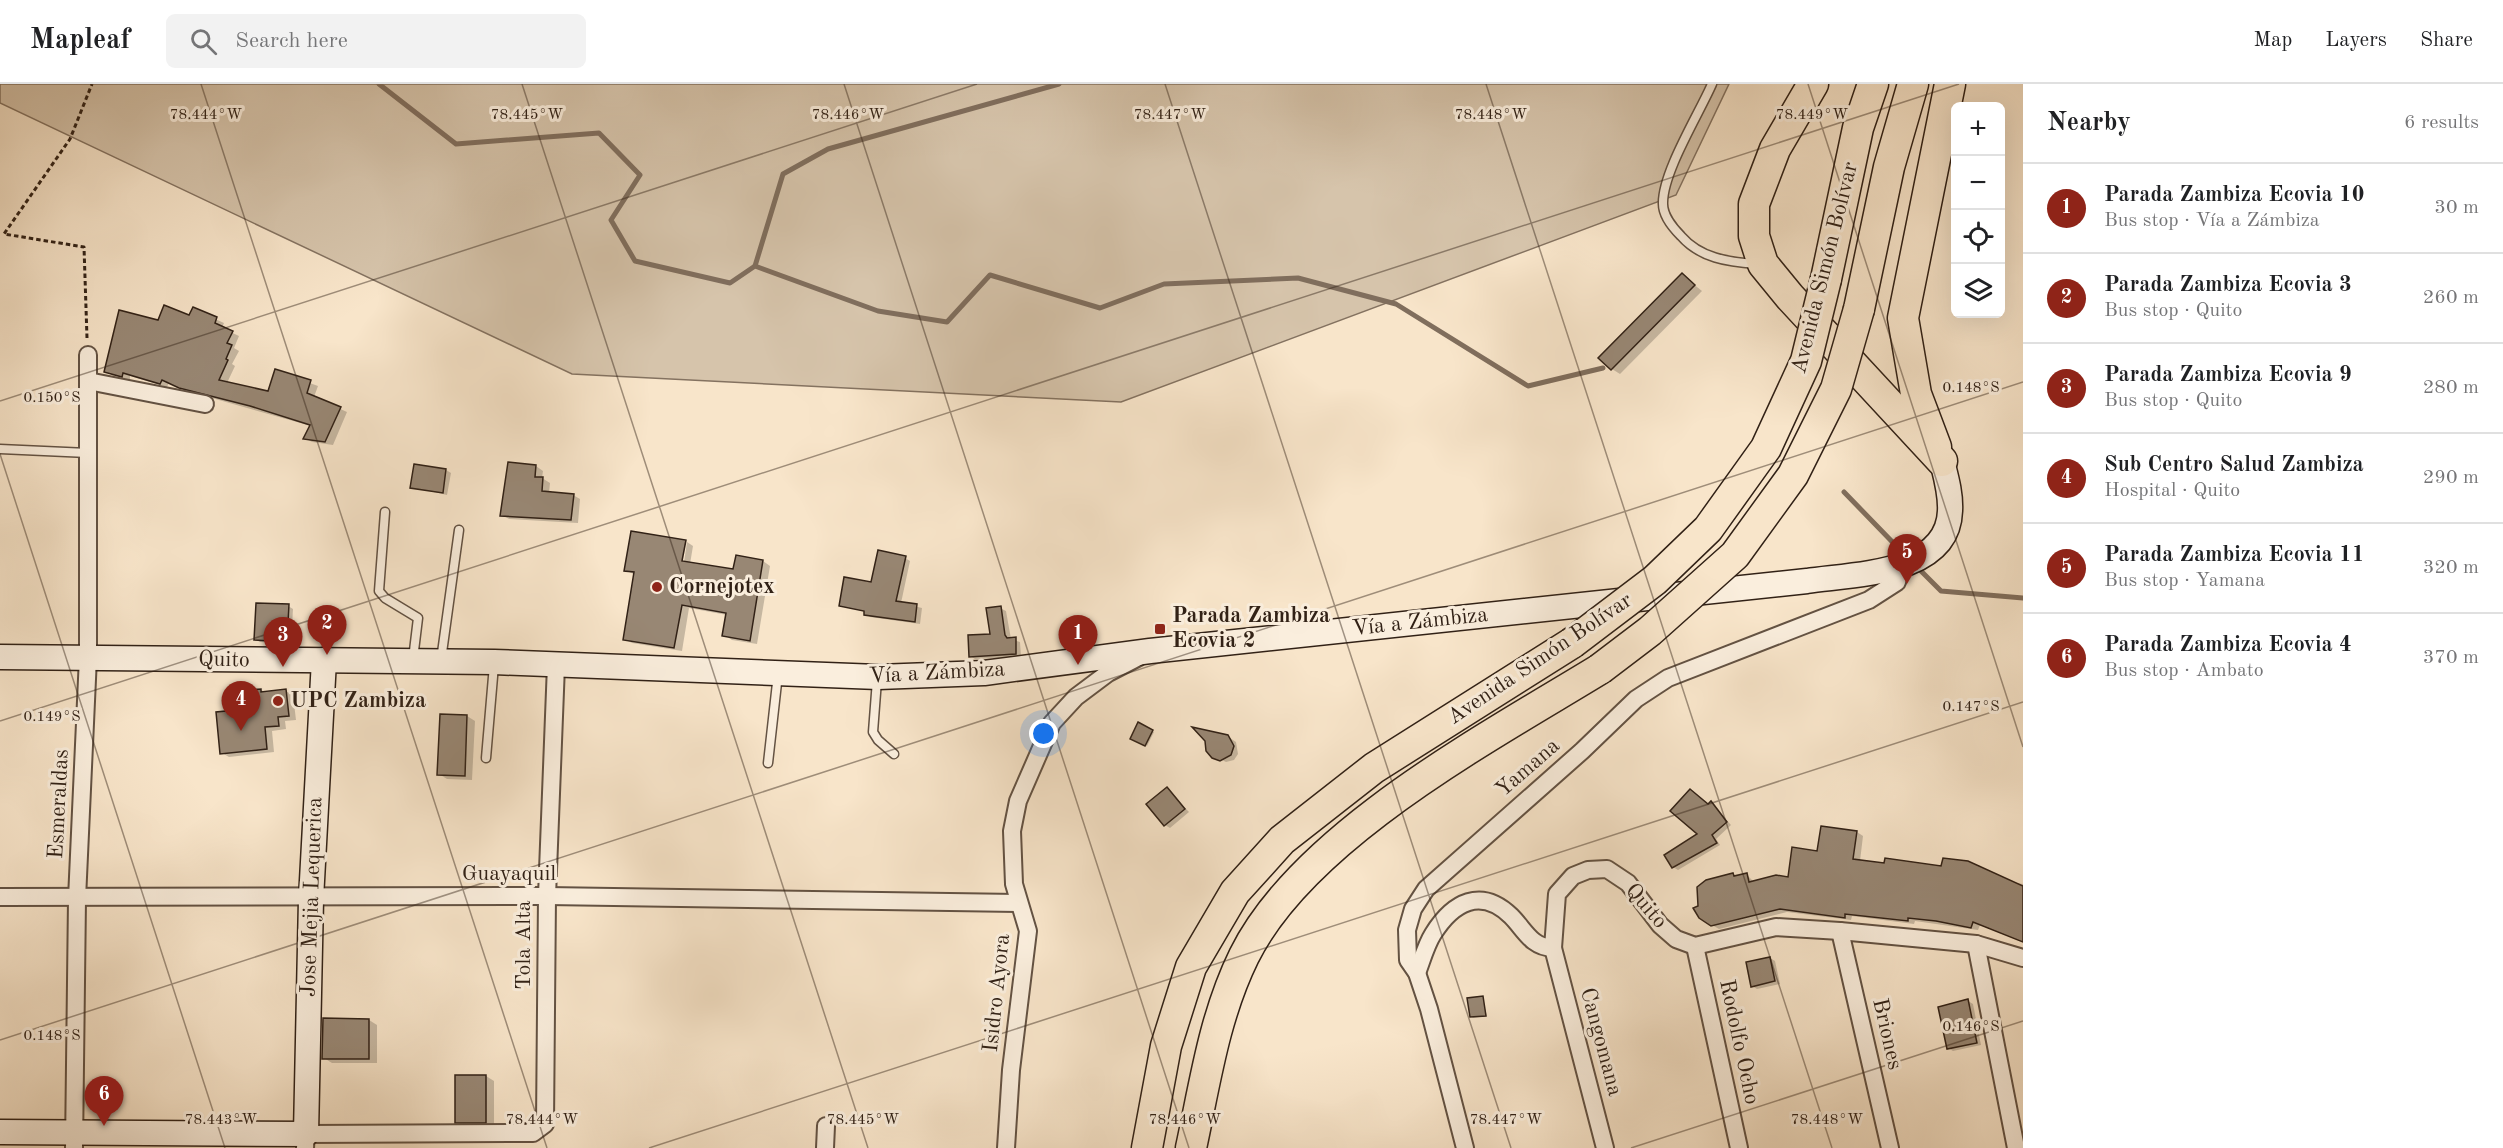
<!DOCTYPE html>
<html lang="en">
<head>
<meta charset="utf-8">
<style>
  :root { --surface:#fff; --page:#f2f2f2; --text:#202124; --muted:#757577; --line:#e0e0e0; --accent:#8f2418 }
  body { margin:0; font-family:"Old Standard TT",serif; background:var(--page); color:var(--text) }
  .controls { position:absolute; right:18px; top:18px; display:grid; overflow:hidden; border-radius:9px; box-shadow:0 6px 24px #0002 }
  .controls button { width:54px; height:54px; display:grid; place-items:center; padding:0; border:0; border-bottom:2px solid var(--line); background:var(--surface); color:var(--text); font:30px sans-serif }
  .you { position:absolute; left:1044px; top:650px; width:21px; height:21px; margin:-15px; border:4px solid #fff; border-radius:50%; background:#1a73e8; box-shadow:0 0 0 9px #1a73e833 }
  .badge { display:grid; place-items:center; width:39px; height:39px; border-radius:50%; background:var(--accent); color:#fff; font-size:20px; font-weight:700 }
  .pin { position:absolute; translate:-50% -50px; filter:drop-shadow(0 2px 3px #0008) }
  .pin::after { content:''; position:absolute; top:32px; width:21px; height:18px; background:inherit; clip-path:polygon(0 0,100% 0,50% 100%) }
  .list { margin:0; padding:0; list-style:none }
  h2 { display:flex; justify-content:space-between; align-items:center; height:78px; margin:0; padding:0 24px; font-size:26px }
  h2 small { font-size:20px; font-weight:400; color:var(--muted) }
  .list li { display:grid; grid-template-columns:39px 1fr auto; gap:18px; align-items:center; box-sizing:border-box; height:90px; padding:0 24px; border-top:2px solid var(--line) }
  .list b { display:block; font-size:22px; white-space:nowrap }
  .list p { margin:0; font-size:20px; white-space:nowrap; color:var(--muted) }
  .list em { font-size:20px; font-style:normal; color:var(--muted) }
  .icon { flex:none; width:33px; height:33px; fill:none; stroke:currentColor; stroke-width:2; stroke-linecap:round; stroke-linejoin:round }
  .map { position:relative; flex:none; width:2023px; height:1064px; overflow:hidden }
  header { display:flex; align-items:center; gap:36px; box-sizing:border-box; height:84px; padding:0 30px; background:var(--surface); border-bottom:2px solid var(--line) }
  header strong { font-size:28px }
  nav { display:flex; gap:33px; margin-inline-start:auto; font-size:21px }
  .search { width:420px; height:54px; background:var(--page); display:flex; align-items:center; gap:15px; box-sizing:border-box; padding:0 21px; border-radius:9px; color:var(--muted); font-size:22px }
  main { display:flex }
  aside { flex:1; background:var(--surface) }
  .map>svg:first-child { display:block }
  .green { fill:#d6c4ab; stroke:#847260; stroke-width:1.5 }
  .shadow { fill:#0003 }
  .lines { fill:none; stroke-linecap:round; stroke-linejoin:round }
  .stream { stroke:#806e5d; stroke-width:5 }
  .building { fill:#988774; stroke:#312116; stroke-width:1.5 }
  .lane-casing { stroke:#635243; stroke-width:11 }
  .street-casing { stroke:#635243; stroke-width:20 }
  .secondary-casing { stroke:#312116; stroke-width:27 }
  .highway-casing { stroke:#312116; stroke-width:33 }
  .path { stroke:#312116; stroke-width:3; stroke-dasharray:4.5 3; stroke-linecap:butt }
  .lane { stroke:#faeedd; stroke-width:8 }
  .street { stroke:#faeedd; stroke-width:16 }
  .secondary { stroke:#faeedd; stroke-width:24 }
  .highway { stroke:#f8e5ca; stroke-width:30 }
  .highway-bridge-casing { stroke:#312116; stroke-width:33; stroke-linecap:butt }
  .highway-bridge { stroke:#f8e5ca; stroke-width:30 }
  .ticks { fill:none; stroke:#312116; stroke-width:1.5; stroke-opacity:0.45 }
  .poi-dot { fill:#8f2418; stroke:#faeedd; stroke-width:2 }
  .labels { text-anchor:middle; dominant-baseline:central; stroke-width:6; stroke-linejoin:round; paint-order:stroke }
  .street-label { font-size:22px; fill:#312116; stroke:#faeedd }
  .poi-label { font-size:22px; font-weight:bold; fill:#312116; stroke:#faeedd; text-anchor:start }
  .ticks-label { font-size:15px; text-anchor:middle; fill:#312116; stroke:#faeedd; stroke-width:6; stroke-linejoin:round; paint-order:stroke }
</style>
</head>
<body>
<header>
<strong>Mapleaf</strong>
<div class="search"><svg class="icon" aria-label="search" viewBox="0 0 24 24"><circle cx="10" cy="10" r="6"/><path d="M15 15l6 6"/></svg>Search here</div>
<nav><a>Map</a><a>Layers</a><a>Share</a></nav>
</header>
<main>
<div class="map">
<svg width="2023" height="1064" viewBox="0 0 2023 1064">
  <rect width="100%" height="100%" fill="#f8e5ca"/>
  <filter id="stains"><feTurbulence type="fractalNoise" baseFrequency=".00333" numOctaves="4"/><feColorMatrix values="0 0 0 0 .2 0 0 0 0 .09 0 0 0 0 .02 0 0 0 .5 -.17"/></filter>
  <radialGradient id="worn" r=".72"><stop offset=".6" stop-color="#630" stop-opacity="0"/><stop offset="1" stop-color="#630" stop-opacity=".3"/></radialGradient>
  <!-- green -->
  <polygon class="green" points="0,0 1729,0 1676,111 1121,318 572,290 0,19"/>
  <!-- shadow -->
  <g class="shadow">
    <polygon points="1682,191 1702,207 1620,290 1612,285 1600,274"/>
    <polygon points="193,225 224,239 222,244 239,252 234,264 239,267 232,280 235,282 227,299 269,309 276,287 318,302 314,313 347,328 333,361 312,358 305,354 311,342 187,307 169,299 167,303 130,292 130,296 113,292 106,287 159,237 190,233"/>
    <polygon points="536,382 543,387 542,394 550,399 549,409 573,411 580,415 578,439 509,435 502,431"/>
    <polygon points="446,386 451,389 447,411 411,403"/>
    <polygon points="632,448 686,458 684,458 680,484 683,485 687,458 693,462 690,480 735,487 737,473 763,477 770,482 757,560 732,556 724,551 727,531 689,524 682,567 632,559 624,555 635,491 626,486"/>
    <polygon points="905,474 910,477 901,519 922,524 920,540 870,533 866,528 841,521"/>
    <polygon points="288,522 293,525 291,560 260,558 255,555"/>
    <polygon points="1000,524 1006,527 1011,555 1020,558 1021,573 975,575 970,572 991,552"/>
    <polygon points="261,606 266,609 286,607 293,611 296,636 285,637 286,645 272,647 274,668 229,673 222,669 238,628"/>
    <polygon points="442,631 467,632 475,637 472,696 447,695 439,690"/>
    <polygon points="1139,640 1154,648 1147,662 1132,654"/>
    <polygon points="1224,650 1236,658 1238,670 1234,676 1226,678 1210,670"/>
    <polygon points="1167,705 1189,728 1170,744 1165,741"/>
    <polygon points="1711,719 1731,741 1716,755 1720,761 1678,786 1673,783 1699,750"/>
    <polygon points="1822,743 1857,748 1863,752 1860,777 2023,800 2023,857 1980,841 1978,846 1915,837 1914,840 1852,832 1851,836 1787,828 1719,845 1712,841 1700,823 1733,791 1737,793 1747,791 1754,798 1789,794 1819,768"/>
    <polygon points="1770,874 1775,877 1780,900 1757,905 1752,902"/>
    <polygon points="1482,913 1487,932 1473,934 1471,932"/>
    <polygon points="1968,917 1973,920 1981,961 1953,967 1948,964"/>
    <polygon points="324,936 369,936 377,941 377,979 332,979 324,974"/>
    <polygon points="486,992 494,997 494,1042 464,1043 456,1038"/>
  </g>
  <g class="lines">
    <!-- stream -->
    <g class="stream">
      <polyline points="379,0 456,60 599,49 640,91 611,136 635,177 730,199 755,182 878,227 947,238 990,191 1100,224 1164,200 1298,194 1396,220 1528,302 1603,284"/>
      <polyline points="755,182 783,90 828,65 1059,0"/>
      <polyline points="1844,408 1905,471"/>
      <polyline points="1916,482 1941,507 2023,514"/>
    </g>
  </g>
  <!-- building -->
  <g class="building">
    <polygon points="1682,189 1695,201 1611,286 1598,274"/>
    <polygon points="164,221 189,231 193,223 217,233 215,239 233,247 227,259 232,261 226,275 228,276 219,296 268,307 275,285 311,296 307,309 341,323 325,358 303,355 310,341 250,322 179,304 162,296 160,300 123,289 122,293 104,288 119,226 158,236"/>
    <polygon points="508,378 536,381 535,393 543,393 542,407 574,410 571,436 500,432"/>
    <polygon points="414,380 446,385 443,409 410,404"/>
    <polygon points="631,447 686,456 682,477 733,485 736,471 763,476 750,557 722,552 726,529 682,521 674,564 623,556 634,488 624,487"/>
    <polygon points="878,466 906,472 896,517 917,520 915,538 864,531 864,527 839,522 844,493 871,498"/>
    <polygon points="256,519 289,520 287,558 254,556"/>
    <polygon points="1001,522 1005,551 1007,554 1016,553 1016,570 969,573 968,551 990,550 986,524"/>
    <polygon points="261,605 261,608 286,605 289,632 278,633 279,642 265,643 267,665 220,670 216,628 236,626 235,607"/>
    <polygon points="440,630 467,631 465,692 437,691"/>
    <polygon points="1138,638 1153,646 1145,662 1130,655"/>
    <polygon points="1192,643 1228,651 1234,662 1231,671 1220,677 1212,674 1206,667 1205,657"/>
    <polygon points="1167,703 1185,725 1164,742 1146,720"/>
    <polygon points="1690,705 1708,720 1711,717 1727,738 1712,751 1717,759 1672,784 1664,771 1697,750 1670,727"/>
    <polygon points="1821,742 1857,747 1853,775 1884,779 1885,774 1941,782 1943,774 1968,777 2023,802 2023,858 1973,838 1971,844 1936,837 1908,834 1908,837 1845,830 1845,834 1780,825 1711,842 1699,834 1693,824 1698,822 1697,803 1706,796 1733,789 1734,792 1747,789 1749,798 1776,791 1788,793 1792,763 1817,767"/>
    <polygon points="1770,873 1775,897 1751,903 1746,878"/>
    <polygon points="1483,912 1486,932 1470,933 1467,914"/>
    <polygon points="1968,915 1977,959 1947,965 1938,923"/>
    <polygon points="323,934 369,935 369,975 322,975"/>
    <rect x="455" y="991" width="31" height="48"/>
  </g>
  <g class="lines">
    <!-- lane casing -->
    <g class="lane-casing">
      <g id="lane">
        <path d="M 1712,0 C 1699,30 1662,89 1663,120 C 1663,131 1673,144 1681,152 C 1700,174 1728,178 1756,180"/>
        <polyline points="0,365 88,369"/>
        <polyline points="385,428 379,507 385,514 418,534 413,575"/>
        <polyline points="441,576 459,446"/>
        <polyline points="877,596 873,648 878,656 894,670"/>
        <polyline points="486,674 494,581"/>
        <polyline points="768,679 778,590"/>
      </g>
    </g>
    <!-- street casing -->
    <g class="street-casing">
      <g id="street">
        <polyline points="88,297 205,320"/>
        <polyline points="0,813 547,812 1018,819"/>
        <polyline points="1840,847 1890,1064"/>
        <polyline points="1976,860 2016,1064"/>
        <polyline points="1695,862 1739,1064"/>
        <polyline points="1553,864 1605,1064"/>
        <path d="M 1417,889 C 1422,876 1426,861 1433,850 C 1453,818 1481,803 1511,832 C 1525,846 1531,863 1553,864 L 1557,810 L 1573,792 L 1588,786 L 1607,785 L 1628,799 L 1660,841 L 1676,855 L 1695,862 L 1776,843 L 1840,847 L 1976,860 L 2023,874"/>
        <polyline points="74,1064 77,815 88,573 88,271"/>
        <polyline points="305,1064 306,1050 533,1049 545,1040 547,812 556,581"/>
        <polyline points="825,1064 826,1042"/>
        <polyline points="1006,1064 1011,986 1028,847 1014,800 1012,747 1018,717 1052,639 1076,613 1108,589 1139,573"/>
        <polyline points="1465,1064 1429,925 1417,889 1408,876 1407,846 1413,825 1426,805 1582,667 1636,615 1668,594 1869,516 1897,498 1901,483"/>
      </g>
    </g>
    <!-- secondary casing -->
    <g class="secondary-casing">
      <g id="secondary">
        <path d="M 0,573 L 494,578 L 878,593 L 984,589 L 1150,567 L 1807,497 C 1853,490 1948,491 1950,427 C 1951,410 1946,393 1942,377"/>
        <polyline points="0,1048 306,1050 311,815 324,576"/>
      </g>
    </g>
    <!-- highway casing -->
    <g class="highway-casing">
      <g id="highway">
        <polyline points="1813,0 1775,65 1754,120 1754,152 1763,180 1790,213 1942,377"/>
        <polyline points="1826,195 1858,44 1873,0"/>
        <polyline points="1859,225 1889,83 1913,0"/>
        <polyline points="1936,363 1916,310 1903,234 1950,0"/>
        <polyline points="1147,1064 1166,962 1191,883 1235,808 1282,756 1374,684 1572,559"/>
        <path d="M 1191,1064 C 1205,999 1214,933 1244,872 C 1303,752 1489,653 1600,585"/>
      </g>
    </g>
    <!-- path -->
    <polyline class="path" points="87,254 84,163 4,150 70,55 92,0"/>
    <!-- lane -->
    <use href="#lane" class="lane"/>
    <!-- street -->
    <use href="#street" class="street"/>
    <!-- secondary -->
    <use href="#secondary" class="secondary"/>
    <!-- highway -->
    <use href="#highway" class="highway"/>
    <!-- highway-bridge casing -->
    <g class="highway-bridge-casing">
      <g id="highway-bridge">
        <polyline points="1572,559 1655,496 1708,445 1766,364 1806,277 1826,195"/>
        <polyline points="1600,585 1650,547 1735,471 1793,391 1836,305 1859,225"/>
      </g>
    </g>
    <!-- highway-bridge -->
    <use href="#highway-bridge" class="highway-bridge"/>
  </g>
  <!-- ticks -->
  <path class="ticks" d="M 201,0 L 547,1064M 522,0 L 868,1064M 844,0 L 1189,1064M 1165,0 L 1511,1064M 1486,0 L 1832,1064M 1808,0 L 2023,663M 0,317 L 977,0M 0,370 L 225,1064M 0,637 L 1959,0M 0,956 L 2023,298M 649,1064 L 2023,618M 1631,1064 L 2023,937"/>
  <!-- markers -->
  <g class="poi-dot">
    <circle cx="657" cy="503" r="6"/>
    <rect x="1154" y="539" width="12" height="12" rx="3"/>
    <circle cx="278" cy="617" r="6"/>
  </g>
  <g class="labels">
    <!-- street labels -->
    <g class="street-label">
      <text transform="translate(1825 184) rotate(-76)">Avenida Simón Bolívar</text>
      <text transform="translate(1420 538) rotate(-6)">Vía a Zámbiza</text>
      <text transform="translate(1540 575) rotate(-34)">Avenida Simón Bolívar</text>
      <text transform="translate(224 576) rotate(1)">Quito</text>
      <text transform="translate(937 589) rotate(-3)">Vía a Zámbiza</text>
      <text transform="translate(1528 684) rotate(-41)">Yamana</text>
      <text transform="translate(59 720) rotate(-87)">Esmeraldas</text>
      <text x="509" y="790">Guayaquil</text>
      <text transform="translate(312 813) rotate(-88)">Jose Mejia Lequerica</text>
      <text transform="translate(1646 822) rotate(49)">Quito</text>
      <text transform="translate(524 861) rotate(-90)">Tola Alta</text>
      <text transform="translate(997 909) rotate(-84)">Isidro Ayora</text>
      <text transform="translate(1887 950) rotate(77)">Briones</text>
      <text transform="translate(1601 958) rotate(75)">Cangomana</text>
      <text transform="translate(1739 958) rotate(78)">Rodolfo Ocho</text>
    </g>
    <!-- poi labels -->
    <g class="poi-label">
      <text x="669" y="503">Cornejotex</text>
      <text x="1172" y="532">Parada Zambiza<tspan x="1172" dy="25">Ecovia 2</tspan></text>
      <text x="290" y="617">UPC Zambiza</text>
    </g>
  </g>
  <g class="ticks-label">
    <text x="206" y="35">78.444°W</text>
    <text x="527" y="35">78.445°W</text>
    <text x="848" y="35">78.446°W</text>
    <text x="1170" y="35">78.447°W</text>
    <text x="1491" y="35">78.448°W</text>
    <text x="1812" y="35">78.449°W</text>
    <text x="1971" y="308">0.148°S</text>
    <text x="52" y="318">0.150°S</text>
    <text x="1971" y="627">0.147°S</text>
    <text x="52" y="637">0.149°S</text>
    <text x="1971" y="947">0.146°S</text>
    <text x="52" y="956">0.148°S</text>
    <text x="221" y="1040">78.443°W</text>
    <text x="542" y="1040">78.444°W</text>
    <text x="863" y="1040">78.445°W</text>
    <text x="1185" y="1040">78.446°W</text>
    <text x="1506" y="1040">78.447°W</text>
    <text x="1827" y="1040">78.448°W</text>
  </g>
  <rect width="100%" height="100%" filter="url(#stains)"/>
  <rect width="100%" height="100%" fill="url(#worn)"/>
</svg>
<div class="controls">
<button>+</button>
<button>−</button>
<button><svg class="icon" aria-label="locate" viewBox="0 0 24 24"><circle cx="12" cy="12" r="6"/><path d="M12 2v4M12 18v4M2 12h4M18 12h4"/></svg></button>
<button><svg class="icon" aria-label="layers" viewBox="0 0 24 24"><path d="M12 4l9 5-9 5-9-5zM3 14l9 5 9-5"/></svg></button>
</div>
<div class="you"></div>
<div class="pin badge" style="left:1078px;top:581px">1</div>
<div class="pin badge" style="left:327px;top:571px">2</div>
<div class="pin badge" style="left:283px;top:583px">3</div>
<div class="pin badge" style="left:241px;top:647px">4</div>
<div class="pin badge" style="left:1907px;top:500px">5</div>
<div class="pin badge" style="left:104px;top:1042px">6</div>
</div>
<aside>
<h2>Nearby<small>6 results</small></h2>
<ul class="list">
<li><span class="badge">1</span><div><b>Parada Zambiza Ecovia 10</b><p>Bus stop · Vía a Zámbiza</p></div><em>30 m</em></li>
<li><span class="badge">2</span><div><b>Parada Zambiza Ecovia 3</b><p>Bus stop · Quito</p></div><em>260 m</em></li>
<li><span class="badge">3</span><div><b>Parada Zambiza Ecovia 9</b><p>Bus stop · Quito</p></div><em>280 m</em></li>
<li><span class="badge">4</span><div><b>Sub Centro Salud Zambiza</b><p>Hospital · Quito</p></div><em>290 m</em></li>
<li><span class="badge">5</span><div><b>Parada Zambiza Ecovia 11</b><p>Bus stop · Yamana</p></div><em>320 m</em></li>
<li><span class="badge">6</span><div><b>Parada Zambiza Ecovia 4</b><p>Bus stop · Ambato</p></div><em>370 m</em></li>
</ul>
</aside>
</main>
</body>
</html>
